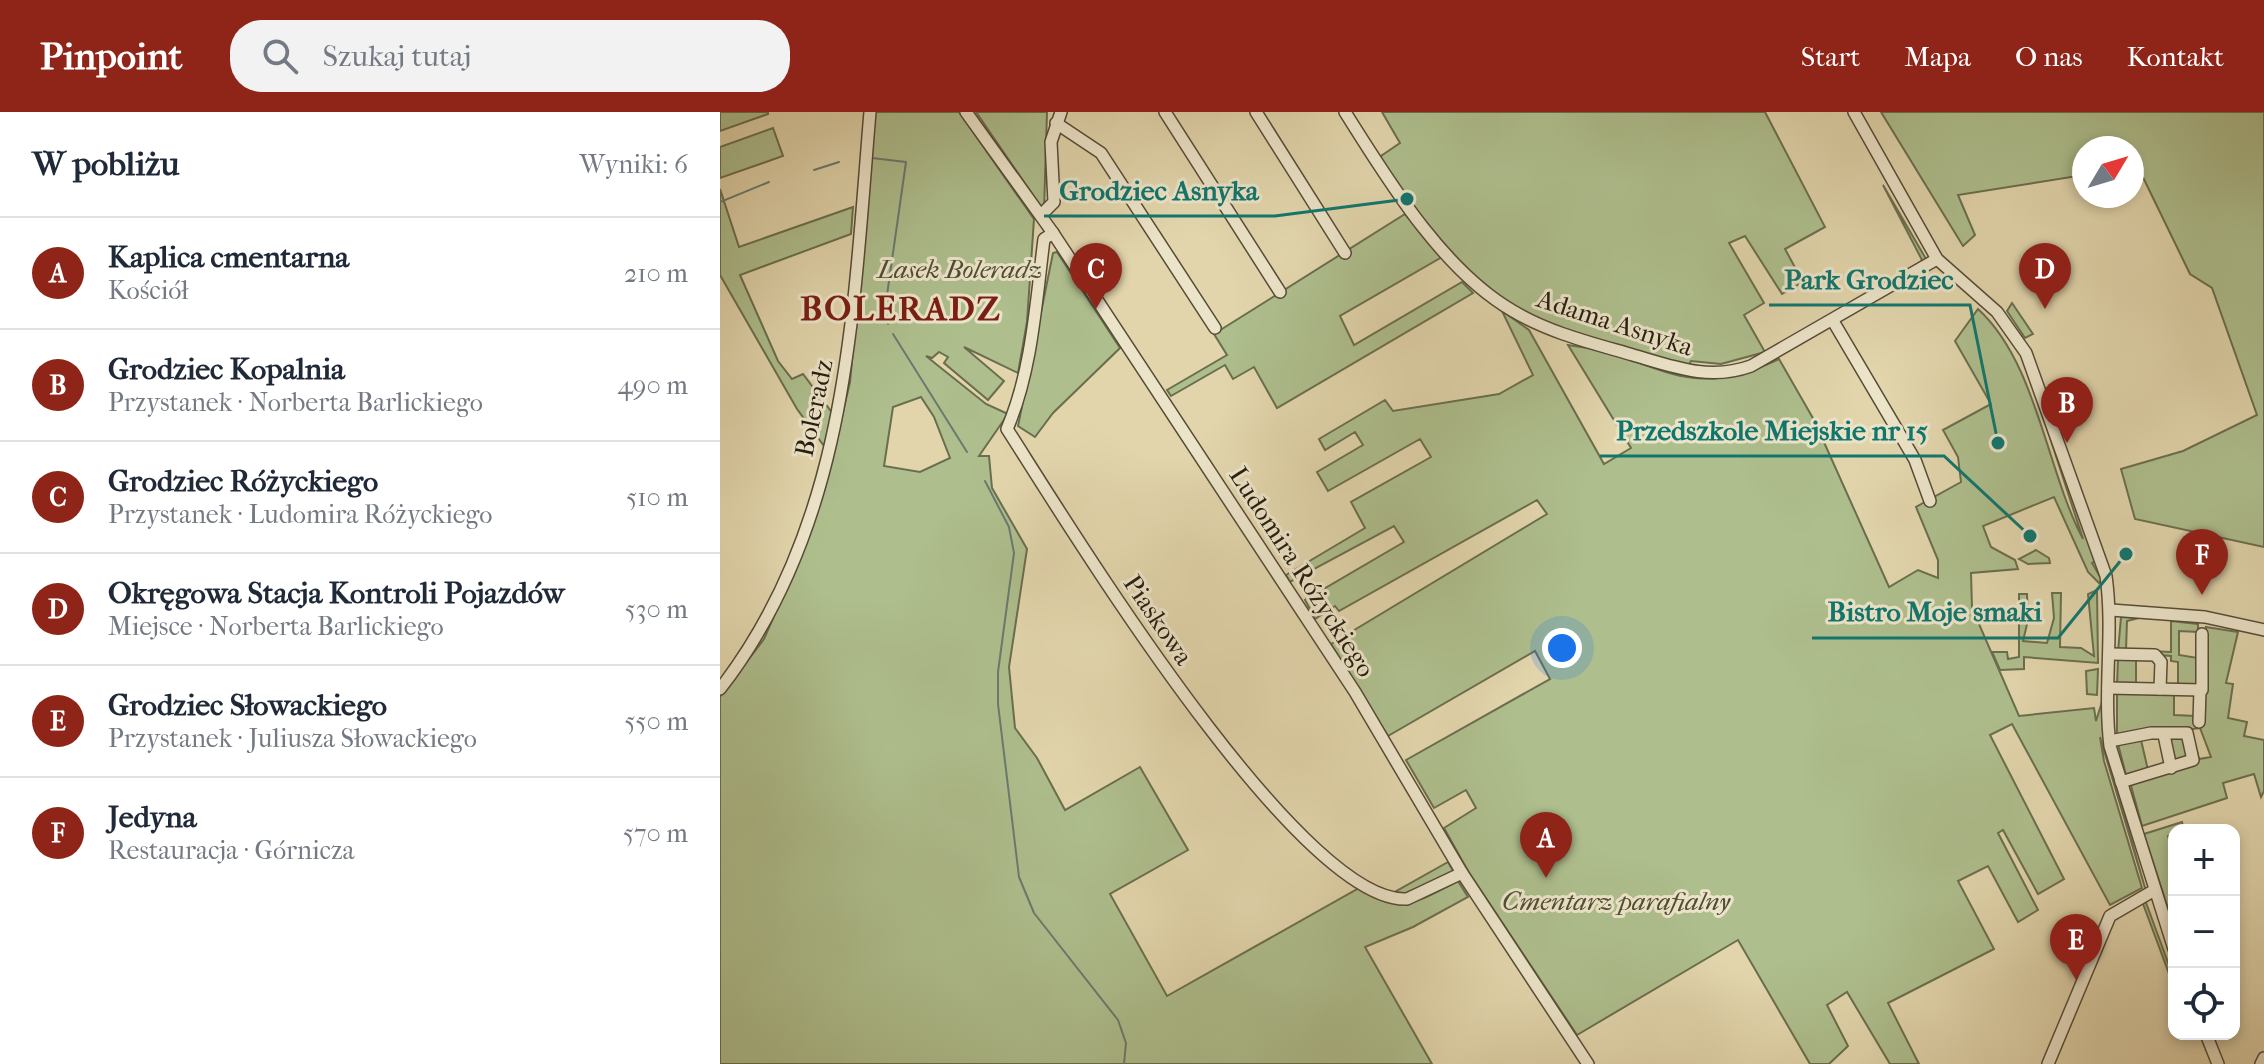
<!DOCTYPE html>
<html lang="pl">
<head>
<meta charset="utf-8">
<style>
  :root { --surface:#fff; --page:#f2f2f3; --text:#1f2937; --muted:#747a83; --line:#e0e1e3; --accent:#8f2418 }
  body { margin:0; font-family:"IM FELL French Canon",serif; background:var(--page); color:var(--text) }
  .controls { position:absolute; right:24px; bottom:24px; display:grid; overflow:hidden; border-radius:16px; box-shadow:0 4px 12px #0003 }
  .controls button { width:72px; height:72px; display:grid; place-items:center; padding:0; border:0; border-bottom:2px solid var(--line); background:var(--surface); color:var(--text); font:40px sans-serif }
  .compass { position:absolute; left:1352px; top:24px; width:72px; height:72px; border-radius:50%; background:var(--surface); box-shadow:0 4px 12px #0003; rotate:52deg }
  .you { position:absolute; left:842px; top:536px; width:28px; height:28px; margin:-20px; border:6px solid #fff; border-radius:50%; background:#1a73e8; box-shadow:0 0 0 12px #1a73e833 }
  .badge { display:grid; place-items:center; width:52px; height:52px; border-radius:50%; background:var(--accent); color:#fff; font-size:26px; font-weight:700 }
  .pin { position:absolute; translate:-50% -66px; filter:drop-shadow(0 2px 4px #0008) }
  .pin::after { content:''; position:absolute; top:42px; width:28px; height:24px; background:inherit; clip-path:polygon(0 0,100% 0,50% 100%) }
  .list { margin:0; padding:0; list-style:none }
  h2 { display:flex; justify-content:space-between; align-items:center; height:104px; margin:0; padding:0 32px; font-size:34px }
  h2 small { font-size:26px; font-weight:400; color:var(--muted) }
  .list li { display:grid; grid-template-columns:52px 1fr auto; gap:24px; align-items:center; box-sizing:border-box; height:112px; padding:0 32px; border-top:2px solid var(--line) }
  .list b { display:block; font-size:30px; white-space:nowrap }
  .list p { margin:0; font-size:26px; white-space:nowrap; color:var(--muted) }
  .list em { font-size:26px; font-style:normal; color:var(--muted) }
  .icon { flex:none; width:44px; height:44px; fill:none; stroke:currentColor; stroke-width:2; stroke-linecap:round; stroke-linejoin:round }
  .map { position:relative; flex:none; width:1544px; height:952px; overflow:hidden }
  header { display:flex; align-items:center; gap:48px; box-sizing:border-box; height:112px; padding:0 40px; background:var(--accent); color:#fff }
  header strong { font-size:38px }
  nav { display:flex; gap:44px; margin-inline-start:auto; font-size:28px }
  .search { width:560px; height:72px; background:var(--page); display:flex; align-items:center; gap:20px; box-sizing:border-box; padding:0 28px; border-radius:32px; color:var(--muted); font-size:30px }
  main { display:flex }
  aside { flex:1; background:var(--surface) }
  .map>svg:first-child { display:block }
  .green { fill:#aebe8d; stroke:#6a6e4e; stroke-width:2; fill-rule:evenodd }
  .lines { fill:none; stroke-linecap:round; stroke-linejoin:round }
  .stream { stroke:#6a7a71; stroke-width:2 }
  .minor-casing { stroke:#564b37; stroke-width:14 }
  .minor { stroke:#ece4c9; stroke-width:11 }
  .labels { text-anchor:middle; dominant-baseline:central; stroke-width:6; stroke-linejoin:round; paint-order:stroke }
  .park-label { font-size:26px; font-style:italic; fill:#504d36; stroke:#ece4c9 }
  .street-label { font-size:26px; fill:#271d10; stroke:#ece4c9 }
  .district-label { font-size:34px; font-weight:bold; letter-spacing:2px; fill:#7a1f14; stroke:#ece4c9 }
  .leader { fill:none; stroke:#0f766e; stroke-width:3 }
  .callout-dot { fill:#0f766e; stroke:#ece4c9; stroke-width:3 }
  .callout-label { font-size:28px; text-anchor:middle; font-weight:bold; fill:#0f766e; stroke:#ece4c9; stroke-width:6; stroke-linejoin:round; paint-order:stroke }
</style>
</head>
<body>
<header>
<strong>Pinpoint</strong>
<div class="search"><svg class="icon" aria-label="search" viewBox="0 0 24 24"><circle cx="10" cy="10" r="6"/><path d="M15 15l6 6"/></svg>Szukaj tutaj</div>
<nav><a>Start</a><a>Mapa</a><a>O nas</a><a>Kontakt</a></nav>
</header>
<main>
<aside>
<h2>W pobliżu<small>Wyniki: 6</small></h2>
<ul class="list">
<li><span class="badge">A</span><div><b>Kaplica cmentarna</b><p>Kościół</p></div><em>210 m</em></li>
<li><span class="badge">B</span><div><b>Grodziec Kopalnia</b><p>Przystanek · Norberta Barlickiego</p></div><em>490 m</em></li>
<li><span class="badge">C</span><div><b>Grodziec Różyckiego</b><p>Przystanek · Ludomira Różyckiego</p></div><em>510 m</em></li>
<li><span class="badge">D</span><div><b>Okręgowa Stacja Kontroli Pojazdów</b><p>Miejsce · Norberta Barlickiego</p></div><em>530 m</em></li>
<li><span class="badge">E</span><div><b>Grodziec Słowackiego</b><p>Przystanek · Juliusza Słowackiego</p></div><em>550 m</em></li>
<li><span class="badge">F</span><div><b>Jedyna</b><p>Restauracja · Górnicza</p></div><em>570 m</em></li>
</ul>
</aside>
<div class="map">
<svg width="1544" height="952" viewBox="0 0 1544 952">
  <rect width="100%" height="100%" fill="#e2d5ac"/>
  <filter id="stains"><feTurbulence type="fractalNoise" baseFrequency=".0025" numOctaves="4"/><feColorMatrix values="0 0 0 0 .2 0 0 0 0 .09 0 0 0 0 .02 0 0 0 .5 -.17"/></filter>
  <radialGradient id="worn" r=".72"><stop offset=".6" stop-color="#630" stop-opacity="0"/><stop offset="1" stop-color="#630" stop-opacity=".3"/></radialGradient>
  <!-- green -->
  <g class="green">
    <polygon points="0,0 48,0 48,2 0,19"/>
    <path d="M 155,0 L 239,0 L 314,107 L 307,210 L 298,261 L 244,235 L 284,269 L 268,288 L 224,251 L 228,245 L 219,240 L 212,246 L 206,244 L 266,292 L 288,302 L 259,344 L 269,344 L 272,376 L 307,437 L 289,555 L 295,616 L 317,646 L 345,698 L 420,655 L 468,738 L 390,782 L 447,884 L 641,775 C 684,803 696,790 738,769 L 748,785 L 693,815 L 645,835 L 712,952 L 0,952 L 0,585 L 44,527 L 79,447 L 109,359 L 130,270 ZM 201,285 L 214,305 L 230,346 L 200,360 L 164,354 L 173,295 Z"/>
    <polygon points="256,0 327,0 324,99"/>
    <path d="M 662,0 L 1045,0 L 1105,115 L 1065,137 L 1083,170 L 1062,182 L 1025,124 L 1009,131 L 1044,191 L 1024,203 L 1045,240 L 1001,252 L 971,249 L 967,255 C 921,241 870,231 826,212 C 752,178 705,110 658,46 L 680,31 Z"/>
    <polygon points="1161,0 1544,0 1544,435 1415,407 1401,357 1463,339 1537,303 1492,176 1470,162 1418,55 1412,55 1412,36 1364,36 1364,63 1238,83 1255,123 1243,134"/>
    <polygon points="53,16 63,44 0,66 0,35"/>
    <polygon points="1163,73 1206,147 1198,154 1202,148"/>
    <polygon points="0,77 19,135 133,95 131,122 20,163 58,249 72,267 83,262 113,302 104,334 77,297 0,163"/>
    <polygon points="685,102 722,145 620,204 634,233 742,170 753,181 557,296 534,255 513,267 505,253 451,284 447,278 507,243 494,222"/>
    <polygon points="337,140 400,236 333,301 315,325 298,314 333,141"/>
    <polygon points="1292,191 1313,222 1305,226 1287,199"/>
    <path d="M 1258,197 C 1317,251 1326,357 1363,427 L 1320,295 L 1376,449 L 1372,451 L 1382,468 L 1379,471 L 1368,460 L 1334,385 L 1263,414 L 1271,435 L 1295,448 L 1298,457 L 1251,461 L 1252,496 L 1299,604 L 1374,596 L 1376,609 L 1382,590 L 1387,642 L 1425,776 L 1380,625 L 1384,649 L 1422,776 L 1390,793 L 1292,612 L 1270,623 L 1344,767 L 1318,782 L 1283,718 L 1278,721 L 1318,798 L 1298,810 L 1268,754 L 1238,769 L 1274,837 L 1168,891 L 1199,952 L 1170,952 L 1127,880 L 1107,893 L 1128,934 L 1109,952 L 1090,952 L 1018,828 L 857,923 L 748,759 L 724,716 L 756,696 L 746,678 L 714,696 L 686,648 L 830,567 L 815,539 L 668,624 L 611,532 L 827,402 L 817,388 L 619,499 L 615,494 L 595,507 L 585,488 L 684,430 L 674,414 L 570,470 L 566,463 L 645,416 L 631,390 L 711,345 L 700,327 L 608,379 L 597,360 L 643,333 L 635,320 L 605,338 L 599,327 L 665,288 L 673,299 L 779,282 L 813,263 L 782,199 L 809,218 L 884,352 L 911,336 L 848,233 C 939,243 960,294 1059,247 L 1094,308 L 1169,475 L 1198,458 L 1218,466 L 1218,448 L 1196,395 L 1241,370 L 1238,345 L 1223,318 L 1271,292 L 1235,229 Z"/>
    <polygon points="1316,438 1329,446 1330,451 1308,452 1299,447"/>
    <polygon points="1377,478 1378,551 1304,545 1304,557 1280,558 1272,540 1287,540 1288,547 1299,545 1299,482 1307,482 1308,508 1303,529 1327,531 1334,506 1332,481 1341,481 1340,535 1361,536 1374,544 1368,482"/>
    <polygon points="1401,505 1419,506 1407,509 1406,538 1451,540 1451,509 1478,512 1478,520 1459,519 1459,543 1478,546 1477,573 1458,575 1458,550 1451,549 1451,544 1398,540"/>
    <polygon points="1486,515 1518,520 1506,571 1513,572 1508,606 1527,610 1524,624 1544,628 1544,679 1541,685 1534,662 1503,671 1507,686 1422,714 1410,670 1475,650 1471,620 1479,647 1491,645 1480,616 1397,626 1397,580 1454,582 1454,603 1476,604 1483,594"/>
    <polygon points="1398,547 1416,548 1416,574 1397,573"/>
    <polygon points="1378,557 1377,583 1367,582 1366,559"/>
    <polygon points="1466,623 1472,647 1453,653 1448,625"/>
    <polygon points="1421,628 1428,658 1406,663 1398,632"/>
    <polygon points="1462,710 1464,718 1454,718 1454,722 1448,724 1454,746 1454,815 1424,722"/>
    <polygon points="728,750 734,760 731,763 681,783 673,781"/>
    <polygon points="1425,788 1454,867 1454,875 1422,789"/>
  </g>
  <g class="lines">
    <!-- stream -->
    <g class="stream">
      <polyline points="152,46 186,50 165,197 168,212"/>
      <polyline points="94,58 119,50"/>
      <polyline points="0,90 49,70"/>
      <polyline points="173,222 247,340"/>
      <polyline points="265,369 289,415 294,441 278,560 278,592 299,765 314,801 398,908 406,931 404,952"/>
    </g>
    <!-- minor casing -->
    <g class="minor-casing">
      <g id="minor">
        <polyline points="246,0 333,121 635,580 742,761 868,952"/>
        <polyline points="445,0 560,180"/>
        <polyline points="536,0 625,141"/>
        <path d="M 625,0 C 668,68 722,158 793,199 C 830,221 872,231 913,243 C 954,255 990,269 1031,254 L 1217,147"/>
        <path d="M 1134,0 L 1217,147 L 1277,200 L 1306,241 L 1386,464 C 1394,521 1383,577 1390,634 L 1454,837"/>
        <polyline points="336,11 381,41 495,216"/>
        <polyline points="321,103 334,90 331,30 341,0"/>
        <path d="M 333,121 L 324,127 C 316,190 312,259 287,317 C 345,407 579,793 687,787 L 742,761"/>
        <polyline points="1113,209 1195,348 1210,389"/>
        <polyline points="1391,498 1485,505 1544,518"/>
        <polyline points="1391,542 1435,543 1441,550 1440,577"/>
        <polyline points="1388,576 1482,578 1482,522"/>
        <path d="M 0,577 C 129,411 133,200 150,0"/>
        <polyline points="1479,610 1480,577"/>
        <polyline points="1444,623 1451,656"/>
        <polyline points="1390,629 1431,621 1467,621 1473,648 1401,670"/>
        <polyline points="1486,922 1498,952"/>
        <polyline points="1328,952 1390,804 1433,779"/>
        <polyline points="1541,952 1544,946"/>
      </g>
    </g>
    <!-- minor -->
    <use href="#minor" class="minor"/>
  </g>
  <g class="labels">
    <!-- park labels -->
    <g class="park-label">
      <text x="240" y="157">Lasek Boleradz</text>
      <text x="896" y="789">Cmentarz parafialny</text>
    </g>
    <!-- street labels -->
    <g class="street-label">
      <text transform="translate(895 211) rotate(18)">Adama Asnyka</text>
      <text transform="translate(94 296) rotate(-78)">Boleradz</text>
      <text transform="translate(582 460) rotate(57)">Ludomira Różyckiego</text>
      <text transform="translate(438 508) rotate(56)">Piaskowa</text>
    </g>
    <!-- district labels -->
    <g class="district-label">
      <text x="181" y="197">BOLERADZ</text>
    </g>
  </g>
  <!-- callouts -->
  <path class="leader" d="M687 87L555 104H324M1278 331L1250 193H1049M1310 424L1224 344H880M1406 442L1338 526H1092"/>
  <g class="callout-dot">
    <circle cx="687" cy="87" r="8"/>
    <circle cx="1278" cy="331" r="8"/>
    <circle cx="1310" cy="424" r="8"/>
    <circle cx="1406" cy="442" r="8"/>
  </g>
  <g class="callout-label">
    <text x="439" y="88">Grodziec Asnyka</text>
    <text x="1149" y="177">Park Grodziec</text>
    <text x="1052" y="328">Przedszkole Miejskie nr 15</text>
    <text x="1215" y="509">Bistro Moje smaki</text>
  </g>
  <rect width="100%" height="100%" filter="url(#stains)"/>
  <rect width="100%" height="100%" fill="url(#worn)"/>
</svg>
<div class="controls">
<button>+</button>
<button>−</button>
<button><svg class="icon" aria-label="locate" viewBox="0 0 24 24"><circle cx="12" cy="12" r="6"/><path d="M12 2v4M12 18v4M2 12h4M18 12h4"/></svg></button>
</div>
<svg class="compass" viewBox="-18 -18 36 36"><path d="M0-13l5 13h-10z" fill="#e53935"/><path d="M0 13l5-13h-10z" fill="#747a83"/></svg>
<div class="you"></div>
<div class="pin badge" style="left:826px;top:766px">A</div>
<div class="pin badge" style="left:1347px;top:331px">B</div>
<div class="pin badge" style="left:376px;top:197px">C</div>
<div class="pin badge" style="left:1325px;top:197px">D</div>
<div class="pin badge" style="left:1356px;top:868px">E</div>
<div class="pin badge" style="left:1482px;top:483px">F</div>
</div>
</main>
</body>
</html>
